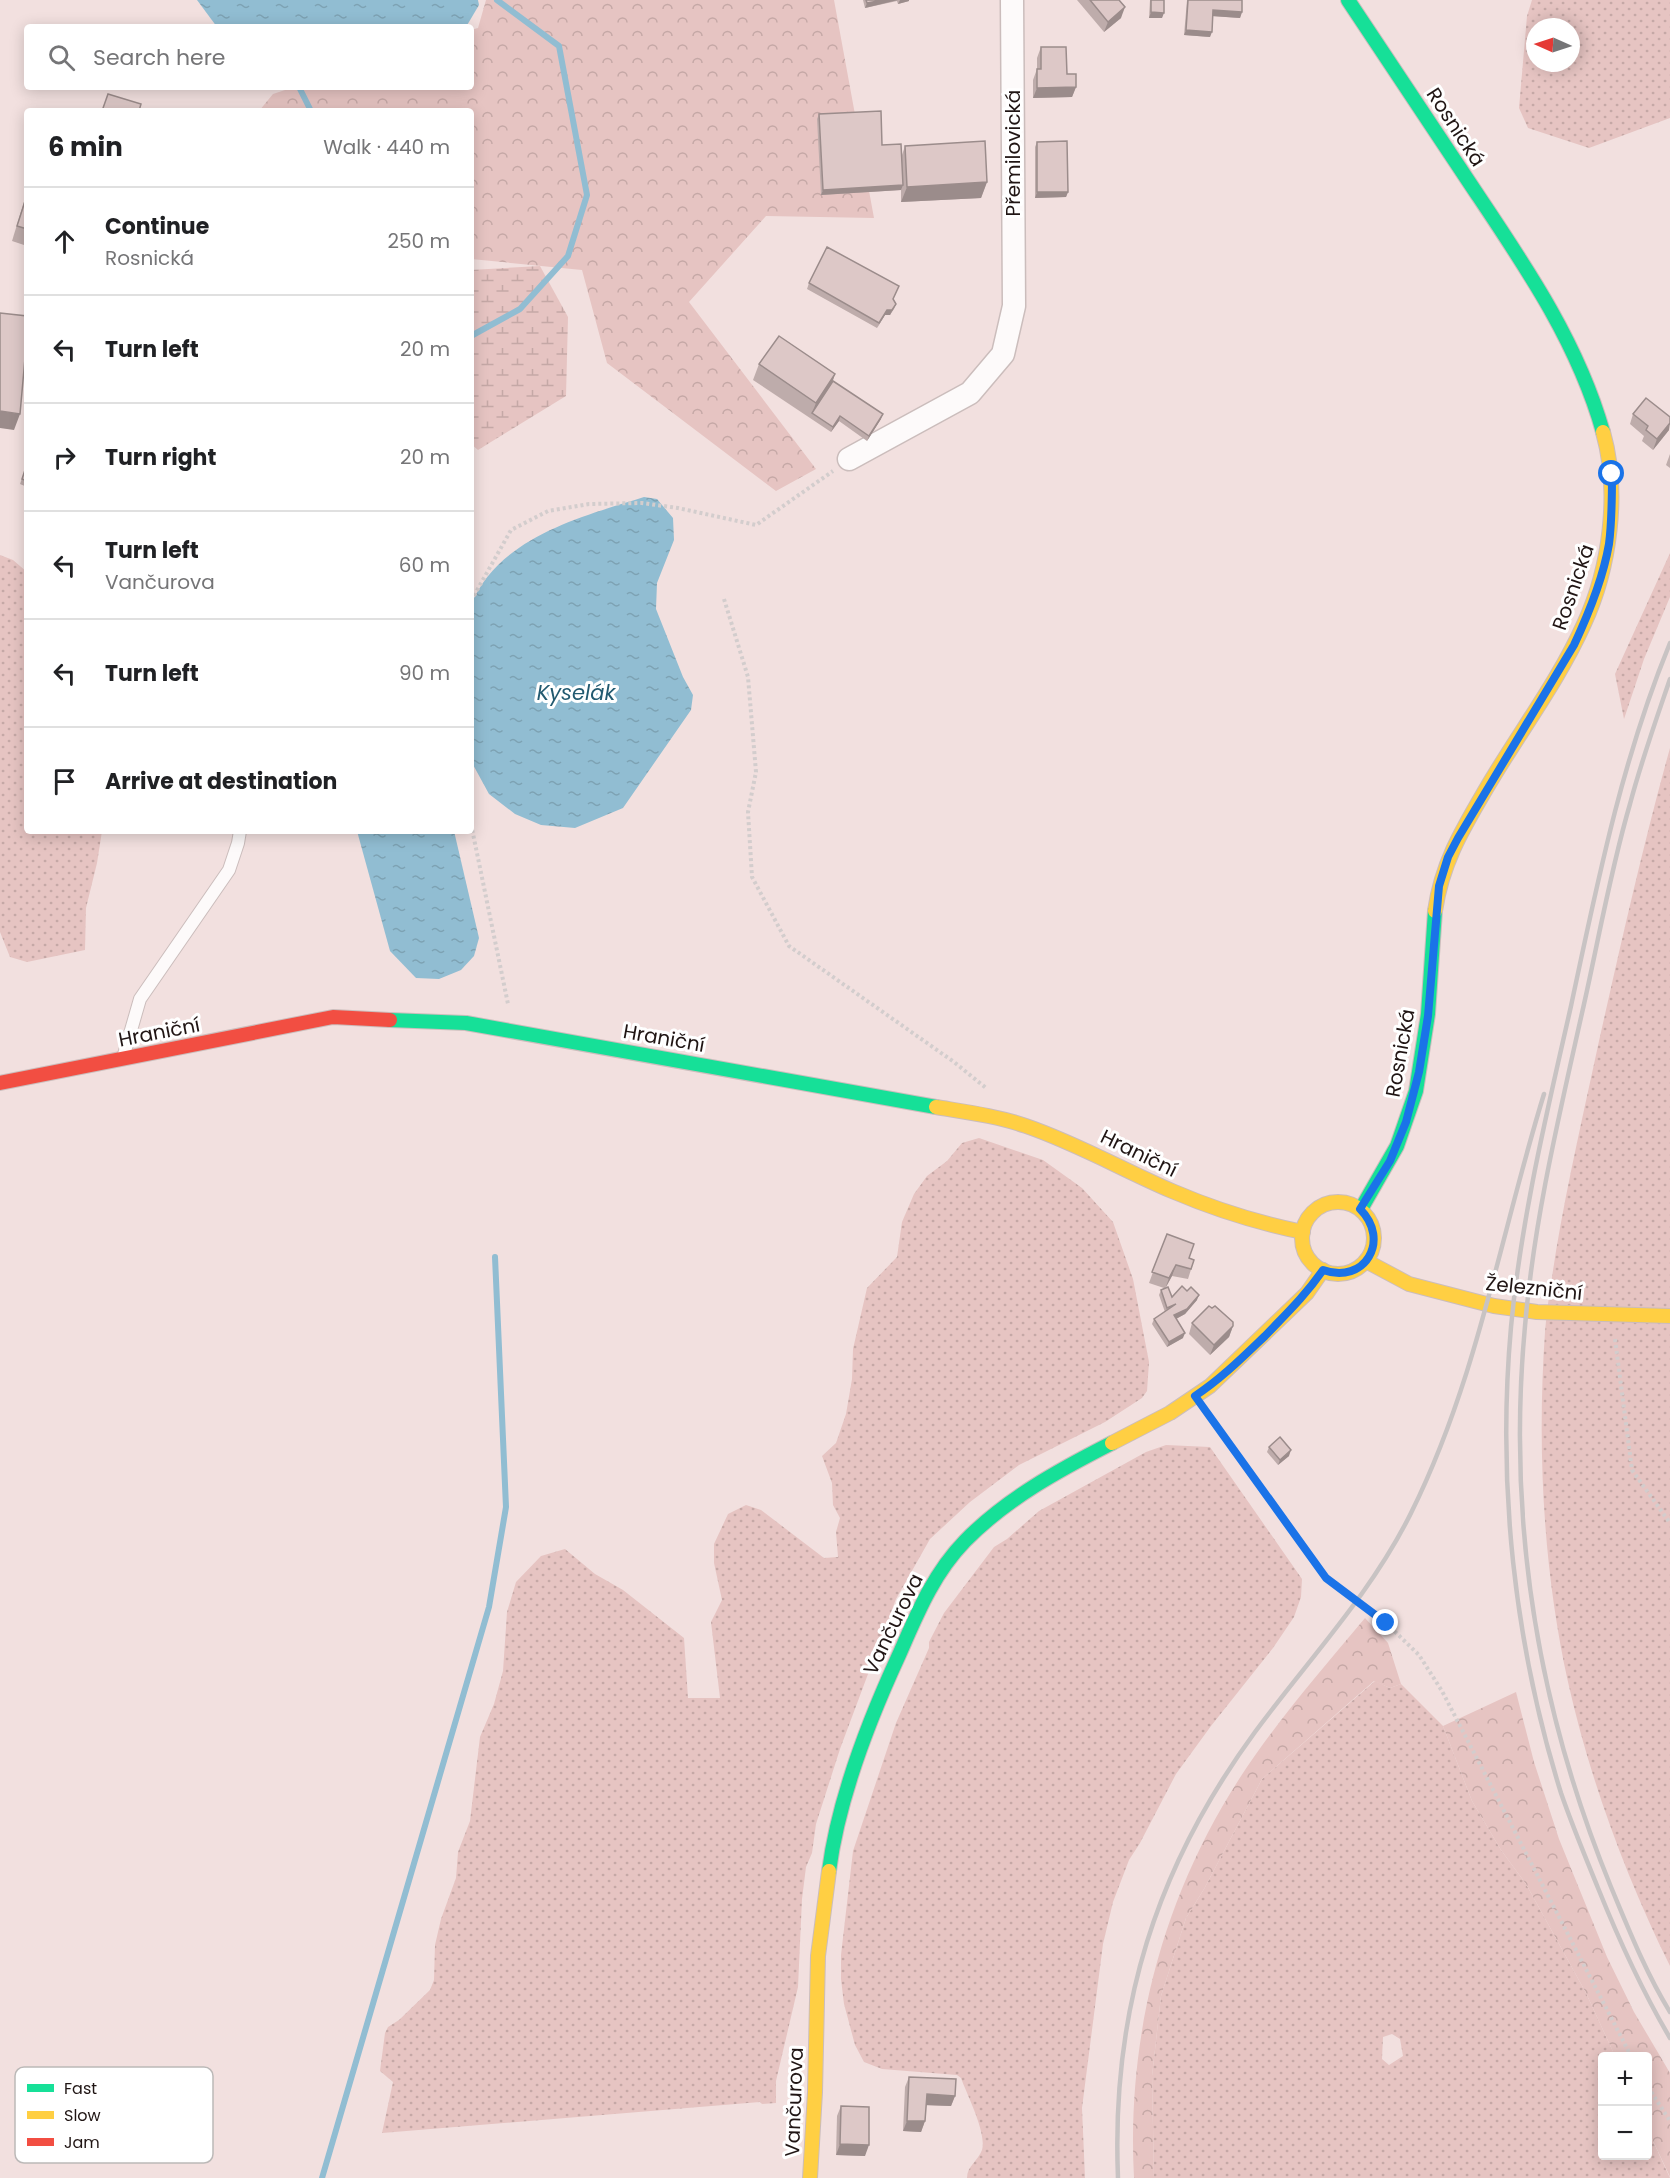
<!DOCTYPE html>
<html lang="en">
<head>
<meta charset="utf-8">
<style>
  :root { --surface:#fff; --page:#f2f2f2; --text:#202124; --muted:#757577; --line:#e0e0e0 }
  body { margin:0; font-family:Poppins,sans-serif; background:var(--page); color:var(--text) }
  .controls { position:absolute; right:18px; bottom:18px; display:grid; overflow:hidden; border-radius:6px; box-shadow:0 3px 15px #0003 }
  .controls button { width:54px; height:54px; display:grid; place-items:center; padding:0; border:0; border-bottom:2px solid var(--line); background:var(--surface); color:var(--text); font:30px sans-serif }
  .compass { position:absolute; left:1526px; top:18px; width:54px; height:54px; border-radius:50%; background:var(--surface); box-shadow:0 3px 15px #0003; rotate:273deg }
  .stop { position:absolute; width:18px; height:18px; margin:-14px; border:4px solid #1a73e8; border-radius:50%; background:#fff }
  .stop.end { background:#1a73e8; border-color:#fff; box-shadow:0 2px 6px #0008 }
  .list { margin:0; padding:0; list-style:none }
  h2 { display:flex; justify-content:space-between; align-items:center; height:78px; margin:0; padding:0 24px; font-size:26px }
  h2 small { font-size:20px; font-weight:400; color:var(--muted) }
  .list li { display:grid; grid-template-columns:39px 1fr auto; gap:18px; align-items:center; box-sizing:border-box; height:108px; padding:0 24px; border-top:2px solid var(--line) }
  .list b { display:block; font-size:22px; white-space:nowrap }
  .list p { margin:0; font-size:20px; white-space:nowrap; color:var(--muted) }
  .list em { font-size:20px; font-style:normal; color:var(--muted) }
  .icon { flex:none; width:33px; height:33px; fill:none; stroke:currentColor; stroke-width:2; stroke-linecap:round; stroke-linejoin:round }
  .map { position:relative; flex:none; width:1670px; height:2178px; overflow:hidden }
  .search { position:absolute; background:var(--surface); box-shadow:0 3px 15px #0003; left:24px; top:24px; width:450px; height:66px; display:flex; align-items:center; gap:15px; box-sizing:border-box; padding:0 21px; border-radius:6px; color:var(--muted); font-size:22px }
  .panel { position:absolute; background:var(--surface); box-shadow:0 3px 15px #0003; left:24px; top:108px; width:450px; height:726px; border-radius:6px }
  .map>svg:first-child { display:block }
  .grass { fill:url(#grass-dots); fill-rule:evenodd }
  .forest { fill:url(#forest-crowns) }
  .wetland { fill:url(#wetland-marsh) }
  .water { fill:url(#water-ripples) }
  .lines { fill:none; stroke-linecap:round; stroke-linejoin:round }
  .stream { stroke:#91bdd2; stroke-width:6 }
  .lane-casing { stroke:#cbbdbc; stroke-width:14 }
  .street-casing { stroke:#cbbdbc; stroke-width:25 }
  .fast-casing { stroke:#cbbdbc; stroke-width:16 }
  .slow-casing { stroke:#cbbdbc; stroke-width:16 }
  .jam-casing { stroke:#cbbdbc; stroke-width:16 }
  .path { stroke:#d3cdcd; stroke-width:4; stroke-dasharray:3 3; stroke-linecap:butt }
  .lane { stroke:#fdfafa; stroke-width:12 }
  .street { stroke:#fdfafa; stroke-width:22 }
  .fast { stroke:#16e098; stroke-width:14 }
  .slow { stroke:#ffcf43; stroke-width:14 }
  .jam { stroke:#f24e42; stroke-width:14 }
  .rail { stroke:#c8c3c3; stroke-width:4.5 }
  .path-bridge { stroke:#d3cdcd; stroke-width:4; stroke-dasharray:3 3; stroke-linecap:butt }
  .wall { fill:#beacab }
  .shaded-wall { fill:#9b8c8b }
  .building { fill:#ddc8c7; stroke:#9b8c8b; stroke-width:1.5 }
  .route { stroke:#1a73e8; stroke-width:8 }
  .labels { text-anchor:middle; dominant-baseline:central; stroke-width:6; stroke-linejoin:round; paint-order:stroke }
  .street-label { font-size:20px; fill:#201514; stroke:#fff }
  .water-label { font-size:21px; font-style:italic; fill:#225a70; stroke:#fff }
  .key { fill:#fff; stroke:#bcb9b8; stroke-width:1.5 }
  .key-label { font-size:16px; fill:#201514 }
</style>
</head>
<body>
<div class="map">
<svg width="1670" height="2178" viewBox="0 0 1670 2178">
  <defs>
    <pattern id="grass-dots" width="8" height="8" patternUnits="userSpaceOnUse" patternTransform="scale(1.5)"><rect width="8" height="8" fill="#e6c4c2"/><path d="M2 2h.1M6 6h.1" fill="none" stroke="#c5a8a6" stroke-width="1.8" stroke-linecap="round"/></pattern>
    <pattern id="forest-crowns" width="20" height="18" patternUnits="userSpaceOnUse" patternTransform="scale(1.5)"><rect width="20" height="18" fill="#e6c4c2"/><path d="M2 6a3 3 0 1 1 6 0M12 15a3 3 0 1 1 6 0" fill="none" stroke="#c5a8a6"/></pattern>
    <pattern id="wetland-marsh" width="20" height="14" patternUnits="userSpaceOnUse" patternTransform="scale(1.5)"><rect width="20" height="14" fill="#e6c4c2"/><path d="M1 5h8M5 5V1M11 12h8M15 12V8" fill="none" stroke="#c5a8a6"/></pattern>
    <pattern id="water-ripples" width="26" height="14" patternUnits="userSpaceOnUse" patternTransform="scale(1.5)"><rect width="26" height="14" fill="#91bdd2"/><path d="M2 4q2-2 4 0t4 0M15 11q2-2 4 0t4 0" fill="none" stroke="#7da2b3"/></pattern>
  </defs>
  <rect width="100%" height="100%" fill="#f2e0df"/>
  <!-- grass -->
  <g class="grass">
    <path d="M 1532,0 L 1670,0 L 1670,118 L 1589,148 L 1528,128 L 1519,108 L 1527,16 ZM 1535,27 L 1571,27 L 1571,63 L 1535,63 Z"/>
    <polygon points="1670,553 1670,597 1644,659 1624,719 1615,674"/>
    <polygon points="0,555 13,560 27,572 27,831 102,831 97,863 86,908 85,950 27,962 10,957 0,932"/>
    <path d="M 1670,748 L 1670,1966 C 1626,1877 1590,1780 1568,1682 C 1543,1569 1537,1448 1545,1332 C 1547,1305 1552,1278 1556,1251 C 1568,1180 1584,1111 1599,1041 C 1621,943 1643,845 1670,748 Z"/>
    <polygon points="979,1138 1043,1160 1082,1188 1113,1222 1133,1279 1149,1362 1147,1391 1142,1398 1105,1422 1019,1465 970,1502 930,1539 896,1599 840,1749 816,1824 812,1853 806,1867 802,1899 798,1987 776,2081 776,2103 762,2104 760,2102 382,2133 393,2082 380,2071 385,2033 388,2027 399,2020 430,1990 434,1980 435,1945 441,1919 456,1878 458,1852 470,1821 480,1737 494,1704 503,1671 507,1612 516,1582 541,1556 565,1549 595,1574 623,1590 684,1638 688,1698 720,1698 711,1622 722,1600 714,1563 714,1544 728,1514 746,1505 761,1510 824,1558 838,1557 836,1532 840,1518 833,1505 832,1483 822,1456 836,1443 846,1414 852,1379 853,1349 867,1288 897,1257 902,1222 914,1194 927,1176 947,1161 962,1143"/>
    <path d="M 1166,1445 L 1210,1447 L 1302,1579 L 1301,1597 L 1294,1617 L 1273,1648 L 1211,1726 L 1176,1774 L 1140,1843 L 1129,1860 L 1113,1902 L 1103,1944 L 1082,2108 L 1085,2178 L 967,2178 C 967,2166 978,2161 982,2150 C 987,2133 967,2095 961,2078 L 957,2075 L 882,2069 L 864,2062 L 855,2045 L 844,2004 L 841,1979 L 841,1955 L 853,1851 L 896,1723 L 929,1648 L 929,1642 L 944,1613 L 994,1547 L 1007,1539 L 1039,1511 L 1146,1452 Z"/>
    <path d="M 1375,1681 L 1390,1688 L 1401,1684 L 1443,1726 L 1472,1801 L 1501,1850 L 1526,1884 L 1586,1993 L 1615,2056 L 1602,2056 L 1602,2156 L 1648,2156 L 1648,2130 L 1670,2178 L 1154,2178 L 1152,2076 L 1161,1996 L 1186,1918 L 1204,1889 L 1262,1779 ZM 1392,2034 L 1400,2039 L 1403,2056 L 1389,2065 L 1382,2059 L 1383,2037 Z"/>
  </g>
  <!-- forest -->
  <g class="forest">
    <polygon points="486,0 834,0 874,218 766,216 689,302 816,469 776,491 607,363 582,270 471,259 471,111 259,111 273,94 294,87 471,87 471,30 478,28"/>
    <path d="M 1365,1618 L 1388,1643 L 1401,1684 L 1390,1688 L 1374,1681 L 1262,1779 L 1204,1889 L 1186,1918 L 1161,1996 L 1152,2076 L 1154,2178 L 1134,2178 C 1127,2047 1157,1920 1222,1807 C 1261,1739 1315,1678 1365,1618 Z"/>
    <polygon points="1516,1692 1534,1762 1559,1839 1607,1957 1634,2012 1670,2073 1670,2177 1648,2130 1648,2056 1615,2056 1586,1993 1526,1884 1501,1850 1472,1801 1443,1726"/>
  </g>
  <!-- wetland -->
  <polygon class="wetland" points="540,266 568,317 566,396 478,450 471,444 471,270"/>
  <!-- water -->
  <g class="water">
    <polygon points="197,0 478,0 479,5 466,27 217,27"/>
    <path d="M 644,497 L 657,499 L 673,518 L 674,540 L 657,583 L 656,609 L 683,677 L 693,695 L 691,710 L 623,808 L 575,828 L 541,825 L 515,814 L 489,794 L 471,761 L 471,605 C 499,537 581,517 644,497 Z"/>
    <polygon points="357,831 454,831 479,938 474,956 461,970 439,979 416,978 390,951"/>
  </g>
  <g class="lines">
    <!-- stream -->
    <g class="stream">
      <polyline points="299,87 311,111"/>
      <polyline points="471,336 520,309 568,256 587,195 559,46 497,0"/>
      <polyline points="322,2178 489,1607 506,1507 495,1257"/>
    </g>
    <!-- lane casing -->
    <g class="lane-casing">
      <polyline id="lane" points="123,1058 140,999 229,870 238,843 240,831"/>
    </g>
    <!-- street casing -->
    <g class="street-casing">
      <polyline id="street" points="849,459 970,393 1003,354 1014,306 1012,0"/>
    </g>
    <!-- fast casing -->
    <g class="fast-casing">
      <g id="fast">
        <path d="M 1348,0 C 1390,64 1433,127 1475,191 C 1526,267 1578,343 1603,432"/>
        <polyline points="390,1020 466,1023 936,1107"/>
        <polyline points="1361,1209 1397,1146 1416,1091 1428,1014 1435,911"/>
        <path d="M 829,1871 C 838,1800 869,1720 899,1655 C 917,1614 933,1574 965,1541 C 1006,1499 1059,1470 1112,1443"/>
      </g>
    </g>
    <!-- slow casing -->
    <g class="slow-casing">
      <g id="slow">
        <path d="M 1435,911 C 1442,863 1462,830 1486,789 C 1518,734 1558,682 1584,624 C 1610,568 1620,492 1603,432"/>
        <path d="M 936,1107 C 966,1112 997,1116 1026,1126 C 1076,1143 1123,1170 1172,1191 C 1214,1209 1258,1223 1303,1232"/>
        <circle cx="1338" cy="1238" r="36"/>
        <polyline points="1366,1261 1409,1284 1494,1306 1537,1312 1670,1316"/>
        <polyline points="1112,1443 1170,1413 1210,1386 1307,1293 1323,1270"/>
        <polyline points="810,2178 815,2092 818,1956 829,1871"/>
      </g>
    </g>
    <!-- jam casing -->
    <g class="jam-casing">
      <polyline id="jam" points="0,1083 333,1017 390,1020"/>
    </g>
    <!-- path -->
    <g class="path">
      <polyline points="724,599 748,677 756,772 748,812 752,877 789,946 954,1062 986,1088"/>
      <polyline points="471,601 511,530 548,511 589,504 642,503 678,508 756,525 833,471"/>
      <polyline points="471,824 508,1004"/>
      <polyline points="1615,1339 1632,1470 1670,1523"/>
      <polyline points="1209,1416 1326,1577"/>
      <polyline points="1386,1623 1419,1655 1442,1691 1631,2056"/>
      <polyline points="1648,2087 1670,2121"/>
    </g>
    <!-- lane -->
    <use href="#lane" class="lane"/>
    <!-- street -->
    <use href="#street" class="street"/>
    <!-- fast -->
    <use href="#fast" class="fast"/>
    <!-- slow -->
    <use href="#slow" class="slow"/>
    <!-- jam -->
    <use href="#jam" class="jam"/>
    <!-- rail -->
    <g class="rail">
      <path d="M 1670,643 C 1622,759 1597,884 1571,1006 C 1547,1112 1521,1219 1511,1327 C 1497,1483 1514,1643 1561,1793 C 1572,1825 1585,1856 1598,1888 C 1619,1940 1641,1989 1670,2038"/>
      <path d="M 1670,679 C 1656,720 1641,762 1630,804 C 1610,872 1598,943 1582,1013 C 1559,1116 1534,1220 1525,1326 C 1507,1520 1537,1707 1611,1887 C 1629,1930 1646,1973 1670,2012"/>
      <path d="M 1118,2178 C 1111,2010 1156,1867 1255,1732 C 1308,1660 1371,1594 1411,1513 C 1478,1378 1500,1236 1544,1094"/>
    </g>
    <!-- path-bridge -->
    <polyline class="path-bridge" points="1326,1577 1386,1623"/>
  </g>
  <!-- wall -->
  <g class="wall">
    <polygon points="863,0 909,0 909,1 898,4 897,1 865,8"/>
    <polygon points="1077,0 1119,0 1121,18 1104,32"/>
    <polygon points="1150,0 1164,0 1162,18 1149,18"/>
    <polygon points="1187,0 1242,0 1242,12 1240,18 1213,16 1210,37 1184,35"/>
    <polygon points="1041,47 1067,74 1076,87 1072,97 1033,98 1033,80 1037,69 1037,58"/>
    <polygon points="819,114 902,155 905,146 987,182 981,198 901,202 901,190 821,195 817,119"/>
    <polygon points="1037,142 1068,192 1066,197 1035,198 1035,147"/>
    <polygon points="27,192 27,246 12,241"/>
    <polygon points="809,283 899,286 893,299 896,304 894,309 890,315 885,315 877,328 807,289"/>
    <polygon points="759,364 835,374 832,383 881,419 867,441 839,421 831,432 753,380"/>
    <polygon points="1633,414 1669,430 1653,450 1642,441 1644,436 1630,424"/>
    <polygon points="1670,454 1670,468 1666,465"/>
    <polygon points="27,464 27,487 20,484"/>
    <polygon points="1167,1234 1189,1259 1194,1260 1188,1279 1172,1276 1165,1288 1172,1297 1197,1300 1185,1314 1176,1319 1183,1338 1167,1347 1152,1324 1154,1319 1165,1312 1159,1295 1161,1290 1164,1288 1149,1283"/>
    <polygon points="1192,1323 1233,1326 1229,1337 1210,1355 1189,1334"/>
    <polygon points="1269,1447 1289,1456 1278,1465 1267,1452"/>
    <polygon points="909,2077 955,2096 951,2106 926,2105 925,2121 921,2132 903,2131 905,2087"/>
    <polygon points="841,2106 865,2156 836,2155 837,2116"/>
  </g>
  <!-- shaded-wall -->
  <g class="shaded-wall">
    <polygon points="878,0 898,0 865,8 867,3"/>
    <polygon points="900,0 909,0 909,1 898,4"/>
    <polygon points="1125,7 1121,18 1104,32 1108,22"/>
    <polygon points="1213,10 1242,12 1240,18 1211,16"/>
    <polygon points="1151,12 1164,13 1162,18 1149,18"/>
    <polygon points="1186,30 1212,32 1210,37 1184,35"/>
    <polygon points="1076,87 1072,97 1033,98 1037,88"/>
    <polygon points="987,182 981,198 901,202 907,187"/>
    <polygon points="903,185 901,190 821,195 823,190"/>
    <polygon points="1037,192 1068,192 1066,197 1035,198"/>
    <polygon points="896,304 890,315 885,315 877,328 887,310"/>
    <polygon points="835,374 830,389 812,413 816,403"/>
    <polygon points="0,411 20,414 14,430 0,428"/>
    <polygon points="883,414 881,419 867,441 869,436"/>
    <polygon points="840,416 839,421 831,432 833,427"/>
    <polygon points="1670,423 1669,430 1653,450 1657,439"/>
    <polygon points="1176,1265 1172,1276 1165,1289 1169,1278"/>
    <polygon points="1199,1295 1197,1300 1185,1314 1172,1321 1174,1315"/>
    <polygon points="1233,1326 1229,1337 1210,1355 1214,1345"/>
    <polygon points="1185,1333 1183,1338 1167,1347 1169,1342"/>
    <polygon points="1291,1450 1289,1456 1278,1465 1280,1460"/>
    <polygon points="927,2094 955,2096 951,2106 923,2105"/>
    <polygon points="907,2121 925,2121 921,2132 903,2131"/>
    <polygon points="840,2144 869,2145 865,2156 836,2155"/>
  </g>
  <!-- building -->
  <g class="building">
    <polygon points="866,0 878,0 878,1 867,3"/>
    <polygon points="1090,0 1119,0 1125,7 1108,22"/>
    <polygon points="1151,0 1164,0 1164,13 1151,12"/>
    <polygon points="1188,0 1242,0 1242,12 1213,10 1212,32 1186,30"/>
    <polygon points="1041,47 1066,47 1067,74 1076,74 1076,87 1037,88 1037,69 1041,69"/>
    <polygon points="108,94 141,104 139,111 102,111"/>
    <polygon points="881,111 882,145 901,144 903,185 823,190 819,114"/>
    <polygon points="985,141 987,182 907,187 905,146"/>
    <polygon points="1067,141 1068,192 1037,192 1037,142"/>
    <polygon points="27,195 27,229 17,226"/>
    <polygon points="827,247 899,286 893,299 896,304 892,310 887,310 879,323 809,283"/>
    <polygon points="0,313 27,316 27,336 20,414 0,411"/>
    <polygon points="779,336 835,374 816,403 759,364"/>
    <polygon points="833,381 883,414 869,436 840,416 833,427 812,413"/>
    <polygon points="1646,398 1670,417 1670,423 1657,439 1646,430 1648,426 1633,414"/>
    <polygon points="27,464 27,481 22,479"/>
    <polygon points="1167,1234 1194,1244 1189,1258 1194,1260 1191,1269 1176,1265 1169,1278 1152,1272"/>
    <polygon points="1182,1286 1187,1291 1191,1287 1199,1295 1187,1309 1174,1315 1185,1333 1169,1342 1154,1319 1176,1304 1167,1308 1161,1290 1168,1287 1172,1297"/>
    <polygon points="1209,1306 1212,1308 1215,1306 1233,1322 1233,1326 1214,1345 1192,1323"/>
    <polygon points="1280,1437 1291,1450 1280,1460 1269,1447"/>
    <polygon points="909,2077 956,2079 955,2096 927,2094 925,2121 907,2121"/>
    <polygon points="841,2106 869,2107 869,2145 840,2144"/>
  </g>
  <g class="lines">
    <!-- route -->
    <path class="route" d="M 1386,1623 L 1326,1578 L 1195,1396 C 1221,1379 1243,1357 1265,1336 C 1286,1314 1305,1296 1323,1270 C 1365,1285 1391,1240 1360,1209 L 1390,1161 L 1406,1122 L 1419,1072 L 1428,1016 L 1439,886 L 1448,857 L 1458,838 L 1574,645 C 1589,613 1603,579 1609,544 C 1612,521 1612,497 1612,474"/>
  </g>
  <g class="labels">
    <!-- street labels -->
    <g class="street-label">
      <text transform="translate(1456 127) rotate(57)">Rosnická</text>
      <text transform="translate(1013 153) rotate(-90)">Přemilovická</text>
      <text transform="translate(1573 587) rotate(-71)">Rosnická</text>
      <text transform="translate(159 1032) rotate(-11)">Hraniční</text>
      <text transform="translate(664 1038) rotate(10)">Hraniční</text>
      <text transform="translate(1400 1053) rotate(-80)">Rosnická</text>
      <text transform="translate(1139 1153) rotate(26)">Hraniční</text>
      <text transform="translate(1534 1288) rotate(6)">Železniční</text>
      <text transform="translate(893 1624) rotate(-64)">Vančurova</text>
      <text transform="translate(794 2102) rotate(-88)">Vančurova</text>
    </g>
    <!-- water labels -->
    <g class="water-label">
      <text x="576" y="692">Kyselák</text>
    </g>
  </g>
  <!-- legend -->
  <rect x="15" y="2067" width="198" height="96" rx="9" class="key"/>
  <rect x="27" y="2084" width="27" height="8" fill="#16e098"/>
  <rect x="27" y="2111" width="27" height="8" fill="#ffcf43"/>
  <rect x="27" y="2138" width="27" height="8" fill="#f24e42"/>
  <g class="key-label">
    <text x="64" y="2094">Fast</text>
    <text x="64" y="2121">Slow</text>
    <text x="64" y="2148">Jam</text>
  </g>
</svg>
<div class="controls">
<button>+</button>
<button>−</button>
</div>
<svg class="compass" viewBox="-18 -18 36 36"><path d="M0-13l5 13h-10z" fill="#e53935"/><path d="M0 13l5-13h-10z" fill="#757577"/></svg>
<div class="stop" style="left:1612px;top:474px"></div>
<div class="stop end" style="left:1386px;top:1623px"></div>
<div class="search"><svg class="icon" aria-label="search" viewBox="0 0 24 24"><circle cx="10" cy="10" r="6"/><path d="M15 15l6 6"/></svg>Search here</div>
<section class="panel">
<h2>6 min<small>Walk · 440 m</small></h2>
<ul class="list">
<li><svg class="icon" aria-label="ahead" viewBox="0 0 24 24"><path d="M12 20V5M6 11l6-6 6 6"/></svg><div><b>Continue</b><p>Rosnická</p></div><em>250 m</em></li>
<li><svg class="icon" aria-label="left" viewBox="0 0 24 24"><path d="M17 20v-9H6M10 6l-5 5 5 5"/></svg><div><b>Turn left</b></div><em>20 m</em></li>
<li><svg class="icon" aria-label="right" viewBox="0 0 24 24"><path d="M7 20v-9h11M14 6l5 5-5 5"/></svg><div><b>Turn right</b></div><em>20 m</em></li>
<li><svg class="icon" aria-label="left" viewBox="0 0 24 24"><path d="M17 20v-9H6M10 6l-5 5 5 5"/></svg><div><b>Turn left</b><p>Vančurova</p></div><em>60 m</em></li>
<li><svg class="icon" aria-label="left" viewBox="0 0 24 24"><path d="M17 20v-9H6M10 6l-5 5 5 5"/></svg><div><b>Turn left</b></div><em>90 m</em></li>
<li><svg class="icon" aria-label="arrive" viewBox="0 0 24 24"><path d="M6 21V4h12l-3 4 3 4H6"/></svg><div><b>Arrive at destination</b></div></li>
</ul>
</section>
</div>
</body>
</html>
